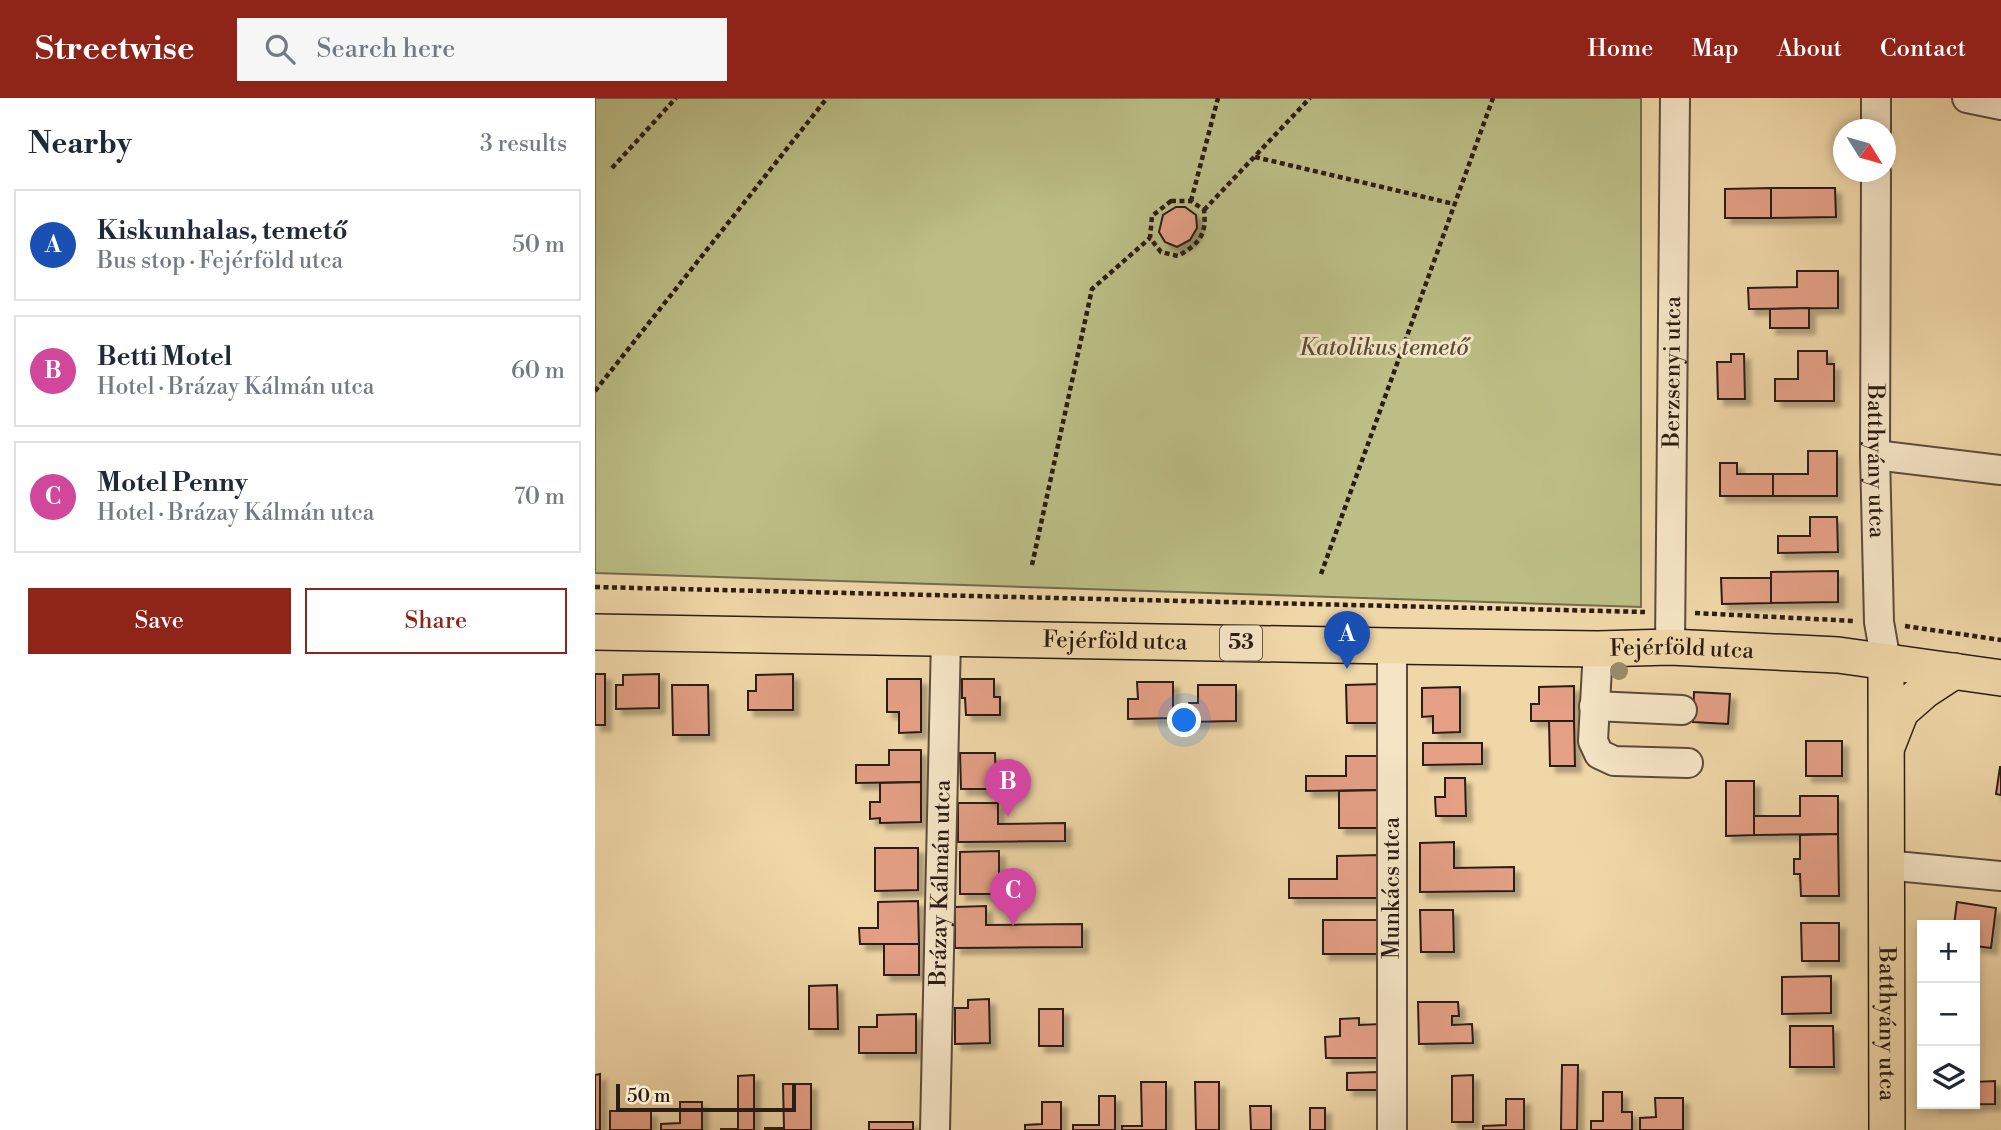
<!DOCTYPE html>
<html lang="en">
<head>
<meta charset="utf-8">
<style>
  :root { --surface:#fff; --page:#f6f6f7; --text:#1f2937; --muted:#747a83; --line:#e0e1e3; --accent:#8f2418 }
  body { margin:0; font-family:"Libre Bodoni",serif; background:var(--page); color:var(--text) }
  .controls { position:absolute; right:21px; bottom:21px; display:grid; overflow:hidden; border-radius:0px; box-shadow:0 4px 10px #0003 }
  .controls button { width:63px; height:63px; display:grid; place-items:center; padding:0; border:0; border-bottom:2px solid var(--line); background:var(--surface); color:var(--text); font:35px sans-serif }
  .compass { position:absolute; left:1238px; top:21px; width:63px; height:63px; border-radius:50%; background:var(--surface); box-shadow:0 4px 10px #0003; rotate:127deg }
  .scale { position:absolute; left:21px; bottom:18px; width:180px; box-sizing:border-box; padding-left:7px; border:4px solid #2b1c15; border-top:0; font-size:19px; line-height:24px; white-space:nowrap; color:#2b1c15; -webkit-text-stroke:5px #f5e5c6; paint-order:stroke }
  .you { position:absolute; left:590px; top:623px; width:24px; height:24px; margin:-18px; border:5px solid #fff; border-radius:50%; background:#1a73e8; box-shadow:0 0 0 10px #1a73e833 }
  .badge { display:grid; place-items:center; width:46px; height:46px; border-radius:50%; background:var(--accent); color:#fff; font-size:23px; font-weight:700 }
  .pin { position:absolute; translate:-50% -58px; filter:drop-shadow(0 2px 4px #0008) }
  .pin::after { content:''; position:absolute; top:37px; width:24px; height:21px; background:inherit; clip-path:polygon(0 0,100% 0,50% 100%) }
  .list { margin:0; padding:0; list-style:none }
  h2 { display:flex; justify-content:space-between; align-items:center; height:91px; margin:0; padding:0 28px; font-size:30px }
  h2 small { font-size:23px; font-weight:400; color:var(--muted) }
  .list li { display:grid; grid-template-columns:46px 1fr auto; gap:21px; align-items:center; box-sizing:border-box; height:112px; margin:0 14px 14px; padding:0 14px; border:2px solid var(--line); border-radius:0px }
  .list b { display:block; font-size:26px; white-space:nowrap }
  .list p { margin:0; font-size:23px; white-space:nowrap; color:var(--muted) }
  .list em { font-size:23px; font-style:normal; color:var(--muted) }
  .actions { display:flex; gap:14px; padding:21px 28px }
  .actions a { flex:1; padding:16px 0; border:2px solid var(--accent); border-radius:0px; text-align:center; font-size:24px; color:var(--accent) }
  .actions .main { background:var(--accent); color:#fff }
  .icon { flex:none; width:38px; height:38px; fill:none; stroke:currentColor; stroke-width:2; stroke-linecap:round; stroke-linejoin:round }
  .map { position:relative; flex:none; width:1406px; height:1032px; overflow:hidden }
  header { display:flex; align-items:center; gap:42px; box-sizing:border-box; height:98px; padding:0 35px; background:var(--accent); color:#fff }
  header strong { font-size:33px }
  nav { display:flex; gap:38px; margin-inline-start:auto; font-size:24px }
  .search { width:490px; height:63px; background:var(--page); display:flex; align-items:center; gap:18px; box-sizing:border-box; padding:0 24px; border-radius:0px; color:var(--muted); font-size:26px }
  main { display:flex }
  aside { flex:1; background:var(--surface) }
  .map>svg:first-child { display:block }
  .green { fill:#bcbe86; stroke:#746d4e; stroke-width:2 }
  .building { fill:#e49f85; stroke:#2b1c15; stroke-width:2; filter:url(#shadow) }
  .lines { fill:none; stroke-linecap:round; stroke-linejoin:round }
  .minor-casing { stroke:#5c4b3a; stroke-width:32 }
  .major-casing { stroke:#2b1c15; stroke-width:38 }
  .path { stroke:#2b1c15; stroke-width:4.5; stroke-dasharray:5 3.5; stroke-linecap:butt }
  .minor { stroke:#f5e5c6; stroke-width:28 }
  .major { stroke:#f0d7a8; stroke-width:35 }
  .tree { fill:#9b8b6a }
  .labels { text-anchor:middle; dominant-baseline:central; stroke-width:6; stroke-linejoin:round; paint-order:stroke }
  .shield { fill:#f5e5c6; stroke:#68584a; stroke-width:2 }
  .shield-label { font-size:21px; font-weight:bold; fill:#2b1c15 }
  .park-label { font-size:23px; font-style:italic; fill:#564d37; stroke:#f5e5c6 }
  .street-label { font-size:23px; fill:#2b1c15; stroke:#f5e5c6 }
</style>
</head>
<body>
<header>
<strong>Streetwise</strong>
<div class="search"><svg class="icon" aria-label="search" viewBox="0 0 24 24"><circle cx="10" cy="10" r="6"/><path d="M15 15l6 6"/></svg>Search here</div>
<nav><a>Home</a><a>Map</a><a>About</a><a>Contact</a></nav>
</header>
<main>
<aside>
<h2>Nearby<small>3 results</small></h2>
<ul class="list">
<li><span class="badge" style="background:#1a4fb4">A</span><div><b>Kiskunhalas, temető</b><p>Bus stop · Fejérföld utca</p></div><em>50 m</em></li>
<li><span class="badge" style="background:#d1479c">B</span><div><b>Betti Motel</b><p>Hotel · Brázay Kálmán utca</p></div><em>60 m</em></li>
<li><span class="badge" style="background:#d1479c">C</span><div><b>Motel Penny</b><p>Hotel · Brázay Kálmán utca</p></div><em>70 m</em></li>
</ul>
<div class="actions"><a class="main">Save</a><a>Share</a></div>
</aside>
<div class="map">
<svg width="1406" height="1032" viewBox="0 0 1406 1032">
  <defs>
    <filter id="shadow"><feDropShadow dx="6" dy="6" stdDeviation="2" flood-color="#0004"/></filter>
  </defs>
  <rect width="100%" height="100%" fill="#f0d7a8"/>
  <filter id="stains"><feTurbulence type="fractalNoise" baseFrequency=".00286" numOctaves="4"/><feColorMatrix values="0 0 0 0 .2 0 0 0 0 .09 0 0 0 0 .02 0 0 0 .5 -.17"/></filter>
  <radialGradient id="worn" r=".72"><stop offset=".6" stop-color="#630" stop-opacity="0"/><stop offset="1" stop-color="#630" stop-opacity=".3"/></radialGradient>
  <!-- green -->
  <polygon class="green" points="0,0 1046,0 1046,509 0,475"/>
  <!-- building -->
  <g class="building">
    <polygon points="1176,90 1176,120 1130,120 1130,91"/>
    <polygon points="1176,90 1240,90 1241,119 1176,120"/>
    <polygon points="581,109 590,109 601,117 602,130 595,142 582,149 570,144 564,134 568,117"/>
    <polygon points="1202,173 1243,173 1243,210 1154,211 1153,190 1202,189"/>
    <polygon points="1214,210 1214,230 1175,230 1175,211"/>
    <polygon points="1203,253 1232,253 1232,266 1239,266 1239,303 1180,303 1180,281 1203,281"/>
    <polygon points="1136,256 1149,256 1150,301 1123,301 1122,264 1136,264"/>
    <polygon points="1213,353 1242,353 1242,398 1178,398 1178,376 1213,376"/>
    <polygon points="1125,365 1142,365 1142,376 1178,376 1178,398 1125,398"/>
    <polygon points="1215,419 1242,419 1243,454 1183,455 1183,438 1215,438"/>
    <polygon points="1243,473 1243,504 1176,505 1176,474"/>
    <polygon points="1126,480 1176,480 1176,505 1127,506"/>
    <rect x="0" y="576" width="10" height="51"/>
    <polygon points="64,576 64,610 21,611 21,587 28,587 28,577"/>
    <polygon points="198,576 198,612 153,612 153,593 161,593 161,577"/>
    <polygon points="292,581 326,581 326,634 304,635 304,614 292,614"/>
    <polygon points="367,581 399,581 399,599 405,599 405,617 371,617 370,600 367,600"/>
    <polygon points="542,584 578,584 578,620 533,621 533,601 543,601"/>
    <polygon points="786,586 787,625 752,625 751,587"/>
    <polygon points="77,587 113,587 114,637 78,637"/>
    <polygon points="603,587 641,587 641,623 593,624 594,605 603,605"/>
    <polygon points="979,588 979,623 936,623 936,606 944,606 944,589"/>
    <polygon points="865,589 865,634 838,635 838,618 827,619 827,590"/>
    <polygon points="1099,594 1135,596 1133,626 1098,624"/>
    <polygon points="954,623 979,623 980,668 955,668"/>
    <rect x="1211" y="643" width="36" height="35"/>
    <polygon points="828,645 887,645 887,666 828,667"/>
    <polygon points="294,652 326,652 326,684 261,685 261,667 294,667"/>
    <polygon points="365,655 400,655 401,691 366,691"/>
    <polygon points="751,658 787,658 787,692 711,693 711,678 751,678"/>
    <polygon points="1405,669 1406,669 1406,697 1401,696"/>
    <polygon points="850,680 870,680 871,718 841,718 840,699 850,699"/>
    <polygon points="1131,683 1159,683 1159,737 1131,738"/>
    <polygon points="326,684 326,724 285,725 285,720 275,721 275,704 285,704 285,685"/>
    <polygon points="787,692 787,730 744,730 744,693"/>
    <polygon points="1205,698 1243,698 1243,736 1159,737 1159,718 1205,718"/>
    <polygon points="363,705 403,705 403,726 470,725 470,743 363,744"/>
    <polygon points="1243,736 1244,798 1206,798 1205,776 1199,776 1199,761 1205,761 1205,737"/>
    <polygon points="859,744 859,770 919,769 919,793 825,794 825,745"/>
    <polygon points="280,750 323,750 323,792 280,793"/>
    <polygon points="404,753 404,796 365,796 365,754"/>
    <polygon points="786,757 786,800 694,800 694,781 742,781 742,758"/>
    <polygon points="323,803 324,846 265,846 264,830 283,830 283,804"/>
    <polygon points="1362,804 1401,810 1396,850 1380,848 1380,827 1359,827"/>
    <polygon points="391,808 391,827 487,826 487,849 360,850 360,809"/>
    <polygon points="825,812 858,812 859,854 826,854"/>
    <rect x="728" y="822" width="57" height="34"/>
    <polygon points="1206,825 1244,825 1244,863 1207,863"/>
    <rect x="289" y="846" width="35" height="31"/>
    <polygon points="1236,878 1236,915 1187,916 1187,879"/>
    <polygon points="242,887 243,931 214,931 214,888"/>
    <polygon points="394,901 395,945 360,946 360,910 373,910 373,902"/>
    <polygon points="823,904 863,904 864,918 857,918 857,927 877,926 878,945 824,946"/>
    <rect x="444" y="911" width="24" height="37"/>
    <polygon points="321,916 321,955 264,955 264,929 282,929 282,917"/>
    <polygon points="764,920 764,927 786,926 786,960 731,960 730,939 745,938 745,921"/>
    <polygon points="1195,928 1238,928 1239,969 1195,969"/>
    <polygon points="967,967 983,967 982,1032 966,1032"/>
    <polygon points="783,974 783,992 752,992 752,975"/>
    <polygon points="5,976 5,1032 0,1032 0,977"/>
    <polygon points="159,977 159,1032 126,1032 126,1031 143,1031 143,978"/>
    <polygon points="878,977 878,1024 857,1024 857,978"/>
    <polygon points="1400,983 1400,1006 1336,1007 1380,1006 1380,984"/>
    <polygon points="546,984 571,984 571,1032 527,1032 527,1028 547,1028"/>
    <polygon points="600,984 624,984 624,1032 601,1032"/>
    <polygon points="188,986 216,986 216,1032 170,1032 170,1030 189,1030"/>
    <polygon points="1008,994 1027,994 1027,1014 1037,1014 1037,1032 996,1032 996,1023 1008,1023"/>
    <polygon points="504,998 520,998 520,1032 478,1032 478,1027 504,1027"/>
    <polygon points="1060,1000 1088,1000 1088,1032 1045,1032 1045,1020 1061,1019"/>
    <polygon points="911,1001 929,1001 929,1032 888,1032 888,1028 911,1027"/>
    <polygon points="85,1004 107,1004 107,1032 66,1032 66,1026 85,1025"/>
    <polygon points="447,1004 466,1004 466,1032 430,1032 430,1027 447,1026"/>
    <polygon points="655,1008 676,1008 676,1032 656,1032"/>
    <rect x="715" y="1010" width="15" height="22"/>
    <rect x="15" y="1013" width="41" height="19"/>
    <rect x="274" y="1024" width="44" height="8"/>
  </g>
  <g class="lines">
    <!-- minor casing -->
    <g class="minor-casing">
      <g id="minor">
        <polyline points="1372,0 1406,7"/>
        <polyline points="1281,32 1281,0"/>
        <path id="s1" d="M 1281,74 L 1280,357 L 1284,524 L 1291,564"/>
        <polyline points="1280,357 1406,372"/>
        <polyline points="797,548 797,1032"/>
        <path id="s2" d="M 1075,549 L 1080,0"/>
        <polyline points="1003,551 998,643 1004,656 1019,663 1093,665"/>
        <polyline points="999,608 1087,612"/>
        <polyline points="1290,767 1406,778"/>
        <path id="s3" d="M 340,1032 L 351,540"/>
      </g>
    </g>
    <!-- major casing -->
    <g class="major-casing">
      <g id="major">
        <path id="s4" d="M 0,534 L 797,548 L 1003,551 L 1075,549 L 1243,557 L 1406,580"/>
        <path id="s5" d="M 1291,564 L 1292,1032"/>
        <polyline points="1293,646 1306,613 1330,592 1359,573"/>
      </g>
    </g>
    <!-- path -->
    <g class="path">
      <polyline points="660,59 859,106"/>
      <polyline points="17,70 81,0"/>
      <path d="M 576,103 L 596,103 L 609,112 C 612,137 604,146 583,158 L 566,154 L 555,140 L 557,118 Z"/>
      <polyline points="596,103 623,0"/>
      <polyline points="609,112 715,0"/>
      <polyline points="0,293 232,0"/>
      <polyline points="437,467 497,191 555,140"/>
      <polyline points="726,476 898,0"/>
      <polyline points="0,489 1050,514"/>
      <polyline points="1100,515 1260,523"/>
      <polyline points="1310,528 1406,542"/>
    </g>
    <!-- minor -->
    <use href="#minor" class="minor"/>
    <!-- major -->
    <use href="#major" class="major"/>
  </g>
  <!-- trees -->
  <circle class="tree" cx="1024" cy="573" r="9"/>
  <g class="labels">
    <!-- shield labels -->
    <rect class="shield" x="625" y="527.5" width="42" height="35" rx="5"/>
    <g class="shield-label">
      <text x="646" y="545">53</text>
    </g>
    <!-- park labels -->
    <g class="park-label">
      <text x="789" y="250">Katolikus temető</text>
    </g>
    <!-- street labels -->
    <g class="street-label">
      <text stroke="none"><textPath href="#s2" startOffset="275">Berzsenyi utca</textPath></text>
      <text stroke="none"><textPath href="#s1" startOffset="289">Batthyány utca</textPath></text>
      <text stroke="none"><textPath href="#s4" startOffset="520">Fejérföld utca</textPath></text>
      <text stroke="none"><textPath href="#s4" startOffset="1087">Fejérföld utca</textPath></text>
      <text stroke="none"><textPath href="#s3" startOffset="247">Brázay Kálmán utca</textPath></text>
      <text transform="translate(797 790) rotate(-90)">Munkács utca</text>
      <text stroke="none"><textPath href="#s5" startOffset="362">Batthyány utca</textPath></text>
    </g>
  </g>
  <rect width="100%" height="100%" filter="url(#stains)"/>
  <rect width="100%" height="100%" fill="url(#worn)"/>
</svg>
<div class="controls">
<button>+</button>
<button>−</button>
<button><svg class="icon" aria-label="layers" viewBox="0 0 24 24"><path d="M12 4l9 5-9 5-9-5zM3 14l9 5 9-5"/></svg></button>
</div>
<svg class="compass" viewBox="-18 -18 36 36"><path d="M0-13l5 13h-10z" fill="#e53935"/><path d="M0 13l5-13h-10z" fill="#747a83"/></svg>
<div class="scale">50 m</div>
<div class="you"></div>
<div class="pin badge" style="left:752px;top:571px;background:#1a4fb4">A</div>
<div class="pin badge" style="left:413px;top:719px;background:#d1479c">B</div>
<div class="pin badge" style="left:418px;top:828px;background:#d1479c">C</div>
</div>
</main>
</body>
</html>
